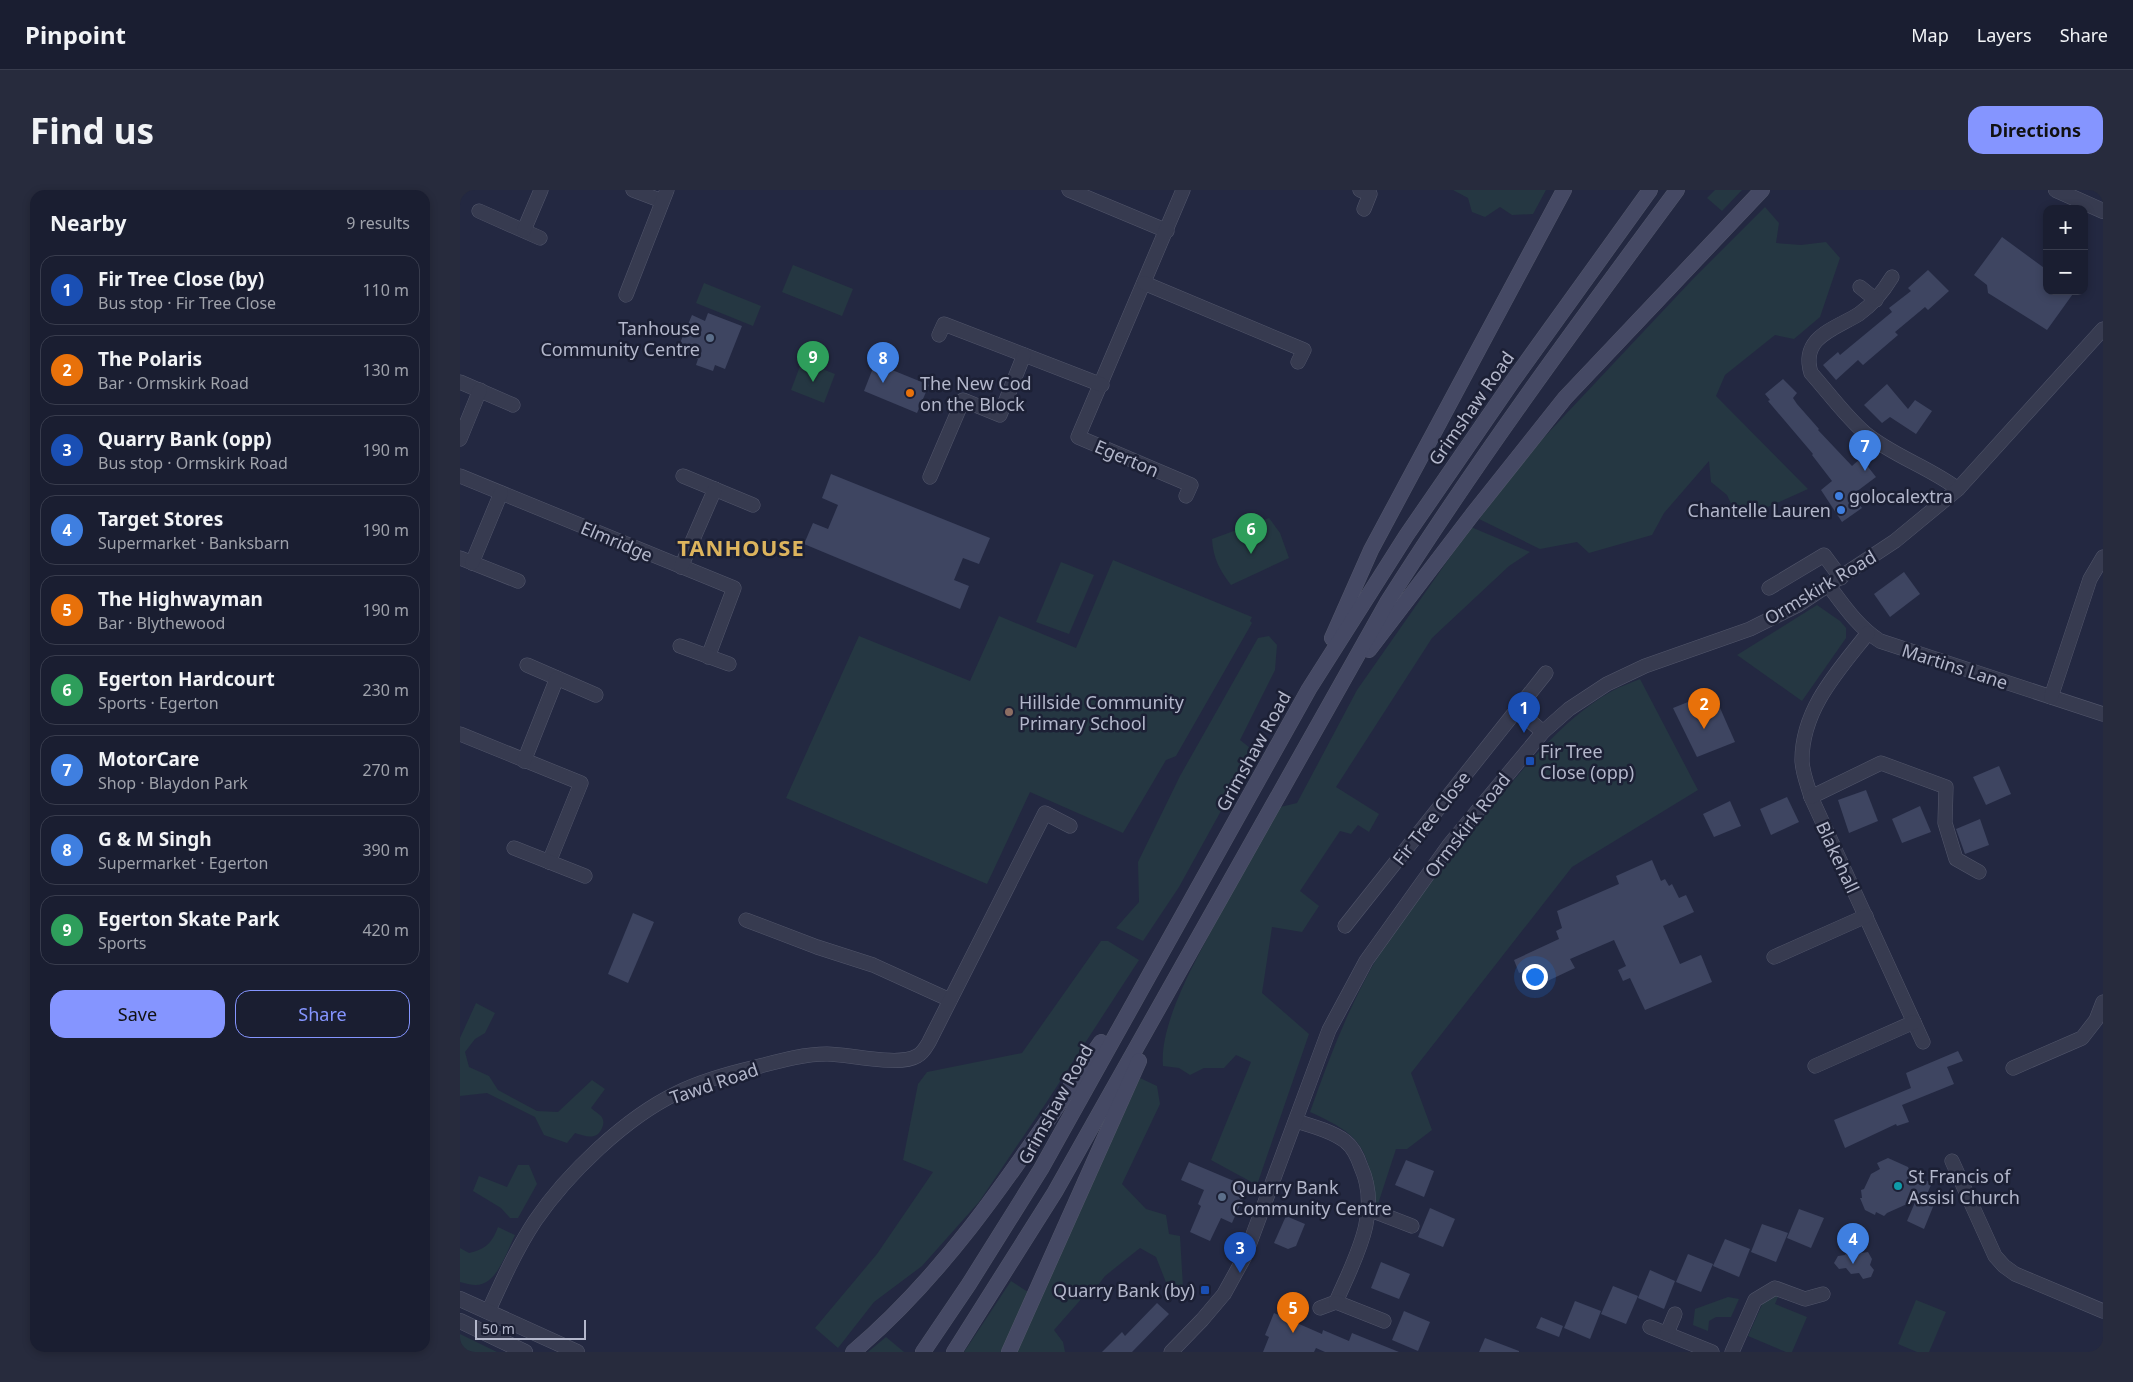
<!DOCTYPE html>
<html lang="en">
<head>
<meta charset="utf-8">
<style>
  :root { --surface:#1a1e31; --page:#272b3d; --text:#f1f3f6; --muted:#9fa2ab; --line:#383c4d; --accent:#8595ff }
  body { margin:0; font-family:"Noto Sans",sans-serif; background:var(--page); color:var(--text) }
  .controls { position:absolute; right:15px; top:15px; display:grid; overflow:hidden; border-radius:10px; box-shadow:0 2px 8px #0003 }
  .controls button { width:45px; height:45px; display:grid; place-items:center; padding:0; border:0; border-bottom:1px solid var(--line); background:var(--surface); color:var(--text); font:25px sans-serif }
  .scale { position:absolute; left:15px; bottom:12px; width:111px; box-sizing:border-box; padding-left:5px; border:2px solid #b3b7cb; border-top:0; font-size:14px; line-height:18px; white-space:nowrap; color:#b3b7cb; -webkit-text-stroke:4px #1c2035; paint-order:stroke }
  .you { position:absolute; left:1074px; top:786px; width:18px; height:18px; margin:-12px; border:4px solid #fff; border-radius:50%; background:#1a73e8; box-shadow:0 0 0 8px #1a73e833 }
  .badge { display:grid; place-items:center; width:32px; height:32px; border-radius:50%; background:var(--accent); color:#fff; font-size:16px; font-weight:700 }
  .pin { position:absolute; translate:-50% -41px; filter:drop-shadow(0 1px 2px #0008) }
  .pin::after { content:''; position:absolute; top:26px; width:18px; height:15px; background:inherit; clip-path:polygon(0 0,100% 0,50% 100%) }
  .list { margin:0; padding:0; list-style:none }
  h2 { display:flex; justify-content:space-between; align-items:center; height:65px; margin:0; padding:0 20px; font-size:21px }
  h2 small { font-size:16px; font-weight:400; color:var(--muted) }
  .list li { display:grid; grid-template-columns:32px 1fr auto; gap:15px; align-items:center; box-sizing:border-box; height:70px; margin:0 10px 10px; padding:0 10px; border:1px solid var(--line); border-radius:15px }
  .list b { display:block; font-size:19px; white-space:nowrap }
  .list p { margin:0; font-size:16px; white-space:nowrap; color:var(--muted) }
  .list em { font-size:16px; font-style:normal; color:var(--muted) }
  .actions { display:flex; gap:10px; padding:15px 20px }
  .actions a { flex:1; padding:11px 0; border:1px solid var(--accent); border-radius:15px; text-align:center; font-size:18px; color:var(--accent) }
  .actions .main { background:var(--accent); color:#111 }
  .map { position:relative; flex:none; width:1643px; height:1162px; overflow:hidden; border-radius:15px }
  header { display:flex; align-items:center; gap:30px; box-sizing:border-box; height:70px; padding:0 25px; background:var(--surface); border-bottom:1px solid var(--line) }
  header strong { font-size:24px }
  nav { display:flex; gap:28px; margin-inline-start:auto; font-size:18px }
  .intro { display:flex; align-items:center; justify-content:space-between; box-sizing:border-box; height:120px; padding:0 30px }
  h1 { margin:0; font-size:35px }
  .button { padding:12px 22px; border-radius:15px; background:var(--accent); color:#111; font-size:18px; font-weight:700 }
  main { display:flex; gap:30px; padding:0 30px }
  aside { flex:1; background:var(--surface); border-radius:15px; box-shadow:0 2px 8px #0003 }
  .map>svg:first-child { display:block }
  .green { fill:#253742 }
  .building { fill:#3e4561 }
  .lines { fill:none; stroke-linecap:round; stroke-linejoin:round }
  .minor-casing { stroke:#52566b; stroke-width:15 }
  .tertiary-casing { stroke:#52566b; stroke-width:16 }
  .secondary-casing { stroke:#52566b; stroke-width:16 }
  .minor { stroke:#373b50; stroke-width:14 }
  .tertiary { stroke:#373b50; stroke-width:15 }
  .secondary { stroke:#454964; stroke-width:15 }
  .service-dot { fill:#5c6f8a; stroke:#1c2035; stroke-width:2 }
  .food-dot { fill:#e8710a; stroke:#1c2035; stroke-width:2 }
  .shop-dot { fill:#3f7fe0; stroke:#1c2035; stroke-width:2 }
  .education-dot { fill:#8d6e63; stroke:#1c2035; stroke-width:2 }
  .transit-dot { fill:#1a4fb4; stroke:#1c2035; stroke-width:2 }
  .culture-dot { fill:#0f9aa8; stroke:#1c2035; stroke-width:2 }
  .labels { text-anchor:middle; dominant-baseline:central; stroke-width:5; stroke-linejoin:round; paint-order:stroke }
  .poi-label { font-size:18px; fill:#b3b7cb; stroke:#1c2035; text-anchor:start }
  .street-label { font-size:18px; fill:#b3b7cb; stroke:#1c2035 }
  .district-label { font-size:22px; font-weight:bold; letter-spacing:1px; fill:#ddb45d; stroke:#1c2035 }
</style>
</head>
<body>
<header>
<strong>Pinpoint</strong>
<nav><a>Map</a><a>Layers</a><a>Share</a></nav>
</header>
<div class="intro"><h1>Find us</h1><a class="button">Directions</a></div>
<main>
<aside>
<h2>Nearby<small>9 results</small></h2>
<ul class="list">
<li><span class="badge" style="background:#1a4fb4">1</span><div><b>Fir Tree Close (by)</b><p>Bus stop · Fir Tree Close</p></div><em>110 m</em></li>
<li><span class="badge" style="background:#e8710a">2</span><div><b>The Polaris</b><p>Bar · Ormskirk Road</p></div><em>130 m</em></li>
<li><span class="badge" style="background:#1a4fb4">3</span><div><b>Quarry Bank (opp)</b><p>Bus stop · Ormskirk Road</p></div><em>190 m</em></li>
<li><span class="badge" style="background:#3f7fe0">4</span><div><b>Target Stores</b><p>Supermarket · Banksbarn</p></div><em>190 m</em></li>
<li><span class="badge" style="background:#e8710a">5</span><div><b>The Highwayman</b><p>Bar · Blythewood</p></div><em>190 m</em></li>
<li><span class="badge" style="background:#2e9e5b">6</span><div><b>Egerton Hardcourt</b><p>Sports · Egerton</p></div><em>230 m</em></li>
<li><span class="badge" style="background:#3f7fe0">7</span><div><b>MotorCare</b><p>Shop · Blaydon Park</p></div><em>270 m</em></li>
<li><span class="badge" style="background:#3f7fe0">8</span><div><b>G &amp; M Singh</b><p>Supermarket · Egerton</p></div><em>390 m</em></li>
<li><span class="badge" style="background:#2e9e5b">9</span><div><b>Egerton Skate Park</b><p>Sports</p></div><em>420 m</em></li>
</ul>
<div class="actions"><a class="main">Save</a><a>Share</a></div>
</aside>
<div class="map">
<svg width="1643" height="1162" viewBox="0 0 1643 1162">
  <rect width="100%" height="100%" fill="#232841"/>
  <!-- green -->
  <g class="green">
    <polygon points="993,0 1086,0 1073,24 1052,25 1040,17 1025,27 1012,22 1008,8"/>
    <polygon points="1255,0 1282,0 1262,21 1247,8"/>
    <polygon points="1305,17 1319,33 1316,53 1341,55 1366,52 1380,68 1360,127 1334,149 1315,145 1265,185 1256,206 1348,299 1292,324 1273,318 1267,305 1251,292 1249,271 1204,323 1192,345 1129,363 1117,352 1080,359 1019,329 1074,258 1232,90"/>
    <polygon points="333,75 393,99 382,126 322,102"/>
    <polygon points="244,93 301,116 293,136 236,113"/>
    <polygon points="342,171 375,184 364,213 331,200"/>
    <path d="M 809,328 L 820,343 L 829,368 L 771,395 C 760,381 753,368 752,349 Z"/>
    <path d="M 1011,337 L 1070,362 L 1049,376 L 972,448 L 876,597 L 919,624 L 909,642 L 898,635 L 891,644 L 880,641 L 840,701 L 859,716 L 842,742 L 812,737 L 802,803 L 849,844 L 797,995 L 751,970 L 791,872 L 776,865 L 764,878 L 744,878 L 730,885 L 719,878 L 703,876 C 699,833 737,768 757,730 C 776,693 796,655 816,618 L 837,613 L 897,500 Z"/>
    <polygon points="653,370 792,427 790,431 792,433 716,566 706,570 663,643 570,602 527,694 326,608 399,446 510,491 539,426 616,458"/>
    <polygon points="601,372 634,385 609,444 576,432"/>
    <polygon points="1357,415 1380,431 1386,438 1386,448 1342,511 1277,465"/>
    <polygon points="809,446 817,455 815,480 780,550 794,561 719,697 683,751 656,738 679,712 678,672 720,586 798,448"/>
    <path d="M 1180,489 L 1238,600 L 1112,677 L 951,883 L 972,940 L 947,959 L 936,959 L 917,1017 C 907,959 906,947 850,922 C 869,868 890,813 920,763 C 942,727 973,690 1000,657 C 1040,607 1095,532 1152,501 C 1161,496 1171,493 1180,489 Z"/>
    <polygon points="641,751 648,751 679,770 586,913 519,1012 462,1076 414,1112 378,1158 355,1138 417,1064 473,982 443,970 458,894 467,882 562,863"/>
    <path d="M 16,813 L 35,823 L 25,843 L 15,849 L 5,862 L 9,877 L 29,886 L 38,900 L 77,921 L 98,922 L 132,890 L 145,899 L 131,918 C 134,921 138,923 141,926 C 144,930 144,933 142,938 C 137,951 125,946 115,943 L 107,953 L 84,945 L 75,927 L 27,903 L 0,906 L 0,848 Z"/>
    <polygon points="680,888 697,896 700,914 662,994 686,1019 706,1025 709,1044 720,1046 723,1097 707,1095 696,1067 680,1058 645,1086 632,1103 623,1107 594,1140 603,1152 605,1162 554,1162"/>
    <polygon points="58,975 69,975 77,994 58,1028 50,1028 41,1018 13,1001 19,986 47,997"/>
    <path d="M 38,1037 L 55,1045 C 47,1061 37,1095 16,1095 C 11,1095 5,1093 0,1092 L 0,1058 L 9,1063 C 26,1059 32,1053 38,1037 Z"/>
    <polygon points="551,1091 568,1102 541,1162 504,1162"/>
    <polygon points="1320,1102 1315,1114 1347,1127 1332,1162 1326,1162 1288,1146 1304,1110"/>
    <polygon points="1268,1107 1279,1109 1271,1127 1256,1127 1249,1131 1248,1141 1233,1135 1235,1119"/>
    <polygon points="1456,1110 1486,1122 1469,1162 1457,1162 1438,1154"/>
    <polygon points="0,1144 37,1162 0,1162"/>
    <polygon points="426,1147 444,1162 408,1162"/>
  </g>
  <!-- building -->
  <g class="building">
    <polygon points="1542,47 1587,80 1587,101 1615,101 1587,140 1528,103 1527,95 1514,85"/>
    <polygon points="1468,80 1489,101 1468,120 1465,117 1435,142 1438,145 1403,175 1398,170 1376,190 1363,175 1378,162 1380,165 1432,122 1429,118 1451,101 1448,98"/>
    <polygon points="248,123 282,136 265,179 255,175 253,181 236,175 238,169 217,160 232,125 245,131"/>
    <polygon points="415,173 469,195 457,223 404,201"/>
    <polygon points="1323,189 1337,203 1333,208 1337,214 1359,239 1358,240 1392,276 1401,268 1416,287 1392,305 1402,318 1382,332 1361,300 1372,291 1352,265 1353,264 1308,211 1310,210 1305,204"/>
    <polygon points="1427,194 1448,219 1455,210 1472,221 1456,244 1430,227 1422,233 1404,215"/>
    <polygon points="371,284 530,348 519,374 503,368 494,390 509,396 500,419 344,354 353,333 368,339 378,315 362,308"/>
    <polygon points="1444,382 1460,404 1430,427 1414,404"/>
    <polygon points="1253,502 1275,552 1237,567 1213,518"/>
    <polygon points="1539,576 1551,604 1526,615 1513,587"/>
    <polygon points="1406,600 1418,631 1389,643 1378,610"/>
    <polygon points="1327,607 1339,632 1311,645 1300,619"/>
    <polygon points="1270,611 1281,636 1254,647 1243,624"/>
    <polygon points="1460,616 1471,642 1442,653 1432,629"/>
    <polygon points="1520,629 1529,655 1505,664 1496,639"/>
    <polygon points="1192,670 1201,691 1205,689 1209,696 1212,694 1219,708 1226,705 1234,722 1203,736 1220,774 1241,765 1252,792 1185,820 1170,788 1163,791 1158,780 1166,776 1154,750 1110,769 1115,778 1077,796 1069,779 1059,783 1054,770 1099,749 1096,741 1102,738 1097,721 1159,694 1156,686"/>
    <polygon points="173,723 194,732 168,793 148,784"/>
    <polygon points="1498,861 1503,871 1487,877 1494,894 1442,915 1449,932 1437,936 1436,934 1385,958 1374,930 1451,898 1446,883"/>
    <polygon points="1428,968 1448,977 1451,984 1472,993 1466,1006 1463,1007 1475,1012 1464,1039 1447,1031 1456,1010 1427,1023 1424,1026 1416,1022 1415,1025 1405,1020 1400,1008 1402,1008 1401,1000 1404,999 1411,984 1420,979 1417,973"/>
    <polygon points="946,970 974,981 964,1007 935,995"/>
    <polygon points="729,972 788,997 772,1033 761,1028 750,1051 730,1042 741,1016 738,1014 744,1000 721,990"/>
    <polygon points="970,1018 995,1029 983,1057 958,1047"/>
    <polygon points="1339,1019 1364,1028 1351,1058 1327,1048"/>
    <polygon points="826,1026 845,1034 836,1056 828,1059 814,1053"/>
    <polygon points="1302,1034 1328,1043 1316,1072 1291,1062"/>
    <polygon points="1265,1049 1290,1059 1279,1087 1253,1076"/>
    <polygon points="1389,1057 1396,1057 1401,1063 1408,1062 1412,1069 1410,1075 1414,1080 1411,1087 1403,1089 1399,1083 1391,1084 1386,1078 1379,1079 1374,1073 1378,1066 1385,1065"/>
    <polygon points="1228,1064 1253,1074 1241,1102 1216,1092"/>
    <polygon points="921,1072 950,1084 939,1109 911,1098"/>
    <polygon points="1190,1080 1215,1091 1204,1119 1178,1108"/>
    <polygon points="1153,1096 1178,1106 1166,1134 1141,1124"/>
    <polygon points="1115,1111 1141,1121 1130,1149 1104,1138"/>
    <polygon points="697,1113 709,1124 672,1162 642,1162 662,1142 665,1146"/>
    <polygon points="944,1121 970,1132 958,1161 932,1150"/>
    <polygon points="814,1123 862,1144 863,1140 889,1151 892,1143 939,1162 865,1162 856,1158 854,1162 803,1162 809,1147 805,1145"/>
    <polygon points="1081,1127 1103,1136 1099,1147 1076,1138"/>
    <polygon points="1025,1148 1059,1161 1059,1162 1019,1162"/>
  </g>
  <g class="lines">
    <!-- minor casing -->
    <g class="minor-casing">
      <g id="minor">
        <polyline points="173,0 202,11"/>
        <polyline points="609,0 707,41"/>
        <polyline points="723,0 618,247 731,295 726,306"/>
        <polyline points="900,0 910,4 904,19"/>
        <polyline points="19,21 80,48"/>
        <polyline points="64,40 81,0"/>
        <path d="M 1432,87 C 1423,102 1413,114 1399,124 C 1375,139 1340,147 1351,183 C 1368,202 1386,227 1405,243 C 1433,266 1469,277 1498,299"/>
        <polyline points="684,93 844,160 838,172"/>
        <polyline points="1400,97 1416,110"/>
        <polyline points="166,105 207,0"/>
        <polyline points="479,145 484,134 642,195"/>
        <polyline points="0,192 53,215"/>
        <polyline points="0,249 20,200"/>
        <polyline points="0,286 274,398 248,467"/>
        <polyline points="223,286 293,315"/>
        <polyline points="470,287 503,210 540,225 564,165"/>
        <polyline points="0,368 58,391"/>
        <polyline points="12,373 41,303"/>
        <polyline points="221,377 255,299"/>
        <path d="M 1369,396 C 1384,416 1398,437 1420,451 L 1643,524"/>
        <polyline points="1309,398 1364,365 1381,388"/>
        <path d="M 1408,443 C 1378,481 1342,519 1342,570 C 1342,582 1348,596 1351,607 L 1463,852"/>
        <polyline points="220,456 269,474"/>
        <polyline points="67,475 136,505"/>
        <polyline points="1591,507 1630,389 1643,367"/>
        <polyline points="1056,519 1083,542"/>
        <polyline points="0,544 121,593 89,672"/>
        <polyline points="64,571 97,488"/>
        <polyline points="1351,607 1421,573 1486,597 1485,633 1496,669 1519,682"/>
        <polyline points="54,658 125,686"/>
        <polyline points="286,730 357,757 413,775 490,810"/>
        <polyline points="885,736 1086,483"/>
        <polyline points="1314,767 1406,726"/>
        <polyline points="1355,876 1454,832"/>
        <polyline points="1553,878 1622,848 1636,830 1643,812"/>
        <path d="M 836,931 C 852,936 871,941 885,951 C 893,957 898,968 901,977 C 922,1023 894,1070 876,1112 L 860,1118"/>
        <polyline points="1492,971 1535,1066 1544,1076 1555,1084 1643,1121"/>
        <polyline points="908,1019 952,1036"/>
        <polyline points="876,1112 924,1131"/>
        <path d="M 28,1122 C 42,1091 56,1060 75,1031 C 107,984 165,928 217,903 C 241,891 270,883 296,877 C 319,871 343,864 367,864 C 389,864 439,877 457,866 C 463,863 466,857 469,852 L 585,623 L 610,636"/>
        <polyline points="1190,1137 1252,1162"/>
        <polyline points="1207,1143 1215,1124"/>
        <polyline points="711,1162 742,1130 764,1104 785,1066 869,840 906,771 989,655 1083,542 1109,519 1147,494 1185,476 1290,439 1338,415 1435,351 1498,299 1643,139"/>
        <polyline points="1272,1162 1295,1110 1315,1098 1345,1109 1363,1104"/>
      </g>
    </g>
    <!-- tertiary casing -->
    <g class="tertiary-casing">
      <g id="tertiary">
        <polyline points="1596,0 1643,21"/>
        <polyline points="0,1109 117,1162"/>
        <polyline points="0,1131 65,1162"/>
      </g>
    </g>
    <!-- secondary casing -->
    <g class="secondary-casing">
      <g id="secondary">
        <polyline points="872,448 911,360 1104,0"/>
        <polyline points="909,460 1012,325 1105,208 1302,0"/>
        <path d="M 393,1162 C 495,1076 566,961 641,852"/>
        <polyline points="463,1162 509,1094 581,979 849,499 946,346 1052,192 1190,0"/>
        <path d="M 494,1162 L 595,1002 L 928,411 C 1018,269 1117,135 1217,0"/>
        <polyline points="549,1162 679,871"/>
      </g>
    </g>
    <!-- minor -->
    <use href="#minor" class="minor"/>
    <!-- tertiary -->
    <use href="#tertiary" class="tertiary"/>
    <!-- secondary -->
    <use href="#secondary" class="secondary"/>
  </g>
  <!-- markers -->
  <g class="service-dot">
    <circle cx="250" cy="148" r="5"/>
    <circle cx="762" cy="1007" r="5"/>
  </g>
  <circle class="food-dot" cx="450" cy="203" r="5"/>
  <g class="shop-dot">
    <circle cx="1379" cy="306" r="5"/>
    <circle cx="1381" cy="320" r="5"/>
  </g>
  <circle class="education-dot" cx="549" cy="522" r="5"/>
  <g class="transit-dot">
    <rect x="1065" y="566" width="10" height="10" rx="2.5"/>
    <rect x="740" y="1095" width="10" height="10" rx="2.5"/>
  </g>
  <circle class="culture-dot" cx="1438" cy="996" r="5"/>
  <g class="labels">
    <!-- poi labels -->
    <g class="poi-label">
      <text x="240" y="138" text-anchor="end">Tanhouse<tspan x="240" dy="21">Community Centre</tspan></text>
      <text x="460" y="193">The New Cod<tspan x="460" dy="21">on the Block</tspan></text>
      <text x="1389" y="306">golocalextra</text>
      <text x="1371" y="320" text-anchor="end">Chantelle Lauren</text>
      <text x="559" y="512">Hillside Community<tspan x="559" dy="21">Primary School</tspan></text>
      <text x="1080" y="561">Fir Tree<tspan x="1080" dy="21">Close (opp)</tspan></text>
      <text x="1448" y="986">St Francis of<tspan x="1448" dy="21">Assisi Church</tspan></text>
      <text x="772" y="997">Quarry Bank<tspan x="772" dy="21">Community Centre</tspan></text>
      <text x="735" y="1100" text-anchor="end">Quarry Bank (by)</text>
    </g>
    <!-- street labels -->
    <g class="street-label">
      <text transform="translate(1011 218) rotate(-55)">Grimshaw Road</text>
      <text transform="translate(667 268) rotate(23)">Egerton</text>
      <text transform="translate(157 351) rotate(23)">Elmridge</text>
      <text transform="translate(1360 397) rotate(-31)">Ormskirk Road</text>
      <text transform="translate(1495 476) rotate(18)">Martins Lane</text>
      <text transform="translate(793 561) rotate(-61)">Grimshaw Road</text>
      <text transform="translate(971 628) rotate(-52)">Fir Tree Close</text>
      <text transform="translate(1007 635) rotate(-52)">Ormskirk Road</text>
      <text transform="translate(1378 667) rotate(65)">Blakehall</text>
      <text transform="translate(254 893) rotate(-19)">Tawd Road</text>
      <text transform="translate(595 914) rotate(-61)">Grimshaw Road</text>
    </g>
    <!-- district labels -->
    <g class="district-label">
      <text x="281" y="357">TANHOUSE</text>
    </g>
  </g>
</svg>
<div class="controls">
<button>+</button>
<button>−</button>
</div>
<div class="scale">50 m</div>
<div class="you"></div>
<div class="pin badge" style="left:1064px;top:543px;background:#1a4fb4">1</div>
<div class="pin badge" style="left:1244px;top:539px;background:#e8710a">2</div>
<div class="pin badge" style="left:780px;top:1083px;background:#1a4fb4">3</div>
<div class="pin badge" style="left:1393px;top:1074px;background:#3f7fe0">4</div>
<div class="pin badge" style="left:833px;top:1143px;background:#e8710a">5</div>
<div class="pin badge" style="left:791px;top:364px;background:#2e9e5b">6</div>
<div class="pin badge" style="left:1405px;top:281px;background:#3f7fe0">7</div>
<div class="pin badge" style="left:423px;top:193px;background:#3f7fe0">8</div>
<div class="pin badge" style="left:353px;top:192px;background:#2e9e5b">9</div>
</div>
</main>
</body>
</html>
